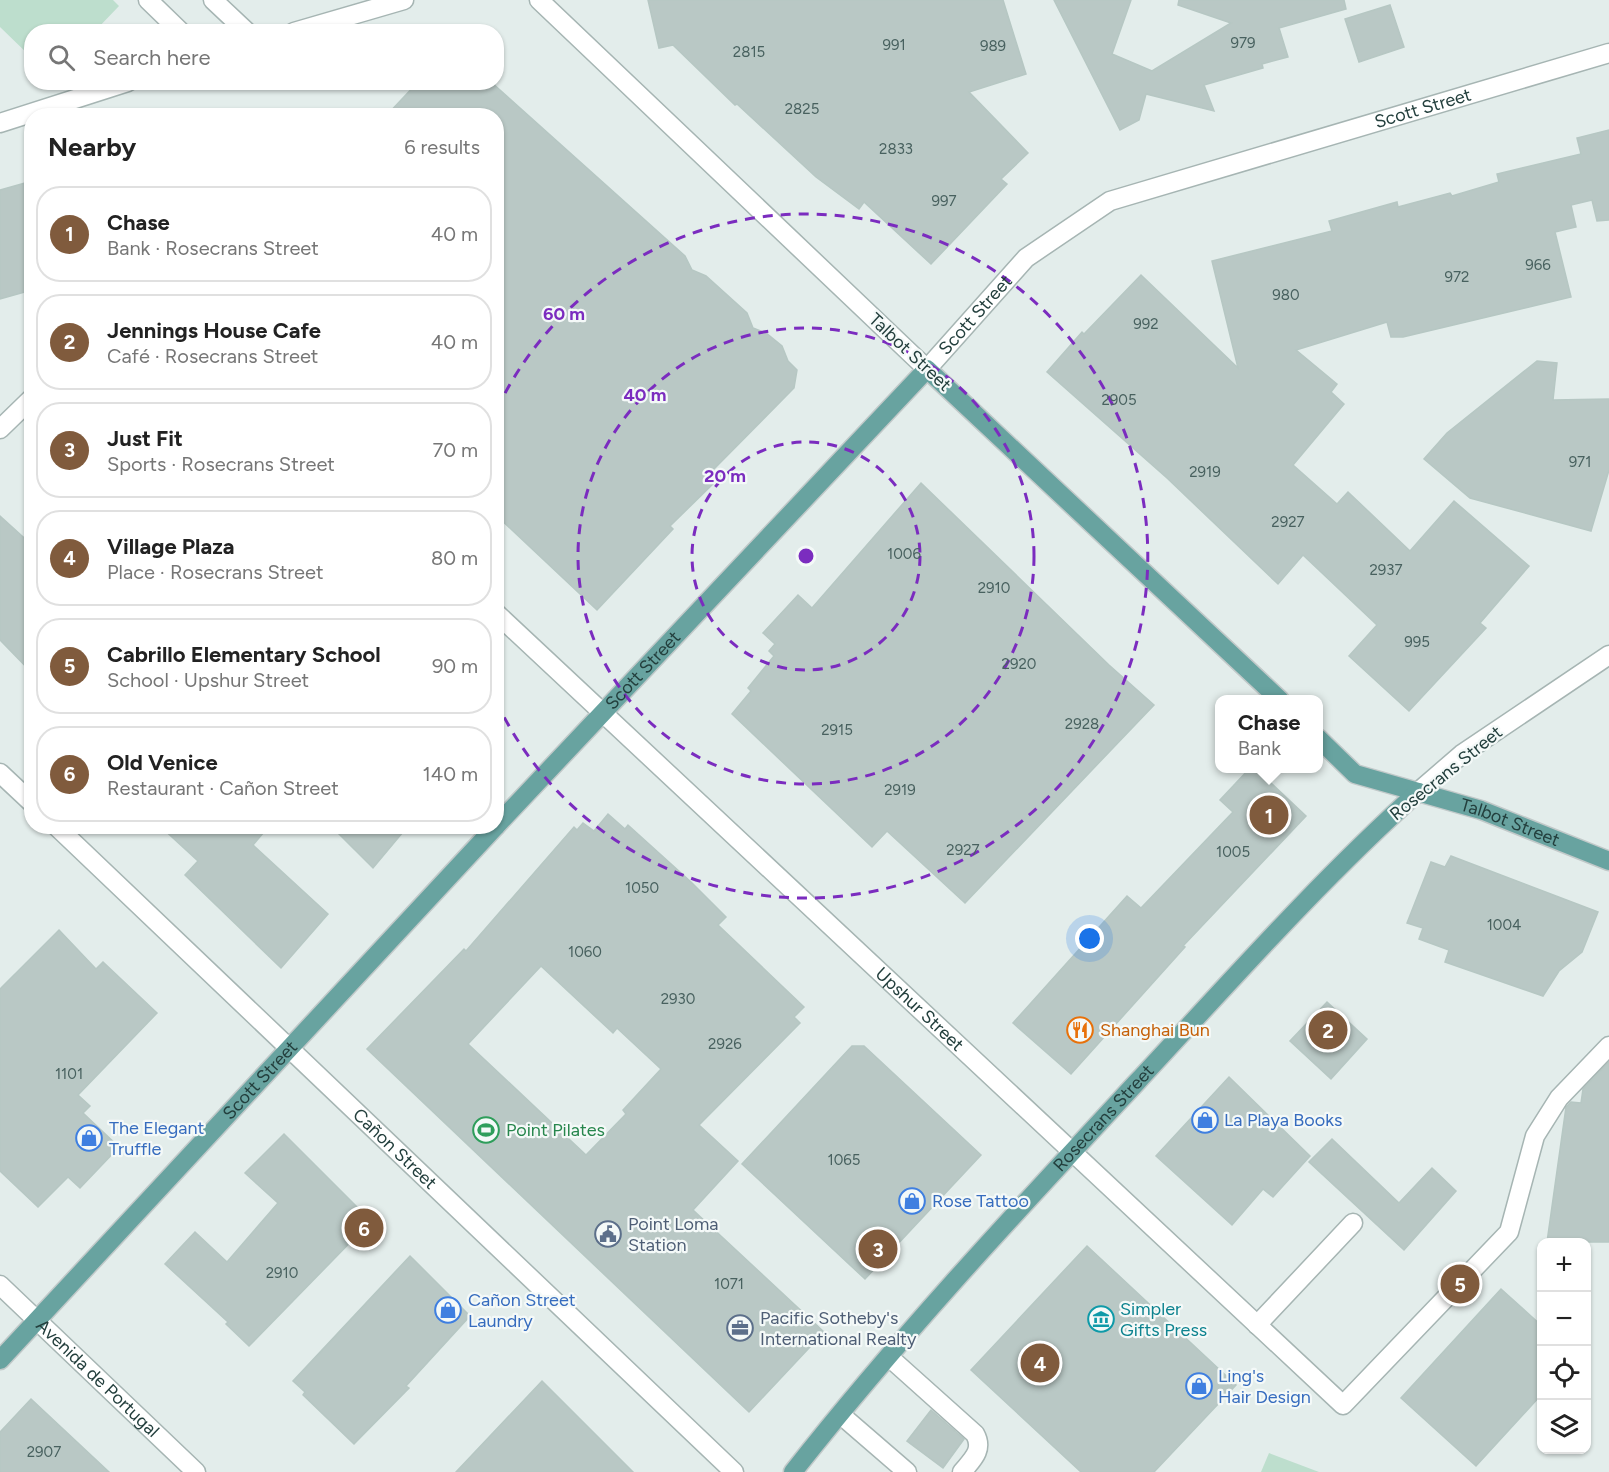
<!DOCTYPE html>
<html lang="en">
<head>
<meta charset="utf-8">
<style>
  :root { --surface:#fff; --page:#f6f6f6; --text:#222; --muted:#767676; --line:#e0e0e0; --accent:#805b3d }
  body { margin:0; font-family:Figtree,sans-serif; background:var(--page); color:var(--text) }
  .controls { position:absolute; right:18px; bottom:18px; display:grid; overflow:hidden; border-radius:12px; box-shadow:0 2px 4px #0004 }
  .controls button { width:54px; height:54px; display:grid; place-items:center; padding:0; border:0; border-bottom:2px solid var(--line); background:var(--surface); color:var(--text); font:30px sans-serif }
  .you { position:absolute; left:1090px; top:939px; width:21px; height:21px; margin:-15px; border:4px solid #fff; border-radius:50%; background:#1a73e8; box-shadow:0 0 0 9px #1a73e833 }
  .badge { display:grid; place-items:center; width:39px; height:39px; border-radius:50%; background:var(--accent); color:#fff; font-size:20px; font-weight:700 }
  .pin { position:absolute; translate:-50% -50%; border:3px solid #fff; box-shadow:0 2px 6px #0006 }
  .popup { position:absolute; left:1215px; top:695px; width:108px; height:78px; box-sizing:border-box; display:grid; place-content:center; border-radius:12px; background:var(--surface); filter:drop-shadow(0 2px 4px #0005); font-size:20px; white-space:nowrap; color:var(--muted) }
  .popup b { font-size:22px; color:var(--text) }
  .popup::after { content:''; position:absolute; left:50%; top:100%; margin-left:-12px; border:12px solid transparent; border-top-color:var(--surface) }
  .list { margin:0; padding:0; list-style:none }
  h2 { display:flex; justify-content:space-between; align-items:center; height:78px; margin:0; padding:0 24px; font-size:26px }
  h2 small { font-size:20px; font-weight:400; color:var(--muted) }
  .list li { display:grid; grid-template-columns:39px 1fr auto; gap:18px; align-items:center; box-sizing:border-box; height:96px; margin:0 12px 12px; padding:0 12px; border:2px solid var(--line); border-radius:24px }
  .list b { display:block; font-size:22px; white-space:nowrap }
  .list p { margin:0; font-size:20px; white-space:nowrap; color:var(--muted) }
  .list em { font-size:20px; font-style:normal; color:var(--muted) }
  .icon { flex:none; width:33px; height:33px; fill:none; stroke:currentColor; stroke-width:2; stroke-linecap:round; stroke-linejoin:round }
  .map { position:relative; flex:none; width:1609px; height:1472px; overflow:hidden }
  .search { position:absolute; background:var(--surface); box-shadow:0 2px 4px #0004; left:24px; top:24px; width:480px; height:66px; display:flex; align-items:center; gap:15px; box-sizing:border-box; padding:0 21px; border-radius:24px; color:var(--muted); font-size:22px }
  .panel { position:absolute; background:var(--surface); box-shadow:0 2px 4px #0004; left:24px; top:108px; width:480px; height:726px; border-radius:24px }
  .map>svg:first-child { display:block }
  .green { fill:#bddecd }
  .building { fill:#b9c8c5; stroke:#b6c7c3; stroke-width:1.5; fill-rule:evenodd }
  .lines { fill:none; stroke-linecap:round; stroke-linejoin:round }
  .minor-casing { stroke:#a6b5b3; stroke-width:21 }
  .major-casing { stroke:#c1c9c9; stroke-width:21 }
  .minor { stroke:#fff; stroke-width:18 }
  .major { stroke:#68a3a0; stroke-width:18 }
  .ring { fill:none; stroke:#7b2cbf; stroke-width:3; stroke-dasharray:10 8 }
  .labels { text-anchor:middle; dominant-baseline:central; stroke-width:4.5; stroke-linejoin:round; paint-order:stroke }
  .number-label { font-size:15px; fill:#48615f }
  .street-label { font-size:18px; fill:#233f3d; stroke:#f4f9f8 }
  .food-label { font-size:18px; fill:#c56008; stroke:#f4f9f8; text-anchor:start }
  .shop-label { font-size:18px; fill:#366cbe; stroke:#f4f9f8; text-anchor:start }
  .leisure-label { font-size:18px; fill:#27864d; stroke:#f4f9f8; text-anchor:start }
  .service-label { font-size:18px; fill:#4e5e75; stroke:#f4f9f8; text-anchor:start }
  .culture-label { font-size:18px; fill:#0d838f; stroke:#f4f9f8; text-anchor:start }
  .centre { fill:#7b2cbf; stroke:#f4f9f8; stroke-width:3 }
  .ring-label { font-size:18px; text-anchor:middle; font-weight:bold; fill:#7b2cbf; stroke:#f4f9f8; stroke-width:4.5; stroke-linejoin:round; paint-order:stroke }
</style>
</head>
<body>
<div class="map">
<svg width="1609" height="1472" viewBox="0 0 1609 1472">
  <rect width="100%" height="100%" fill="#e3edeb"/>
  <!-- green -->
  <g class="green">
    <polygon points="0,0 113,0 119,6 95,31 32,32 31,57 0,27"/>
    <polygon points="1269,1453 1319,1472 1261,1472"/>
  </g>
  <!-- building -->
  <g class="building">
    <polygon points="648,0 1003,0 1026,74 969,92 1028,153 1001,179 1007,184 931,264 864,202 859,209 816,177 737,104 735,105 673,45 659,48"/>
    <polygon points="1054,0 1131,0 1112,54 1152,71 1231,23 1178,5 1179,0 1344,0 1346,9 1279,28 1288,57 1262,64 1263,68 1204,85 1214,111 1146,94 1139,120 1120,130"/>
    <polygon points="1390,5 1404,47 1359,62 1345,19"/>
    <polygon points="418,82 491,82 685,256 692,270 706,276 747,313 753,328 766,333 782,346 788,361 797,370 794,388 713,470 721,476 670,526 673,529 597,610 496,515 496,116 386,116"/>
    <polygon points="1609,130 1609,220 1597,221 1592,200 1571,205 1576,227 1555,232 1571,297 1403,337 1391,337 1387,322 1296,350 1337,384 1331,392 1344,404 1293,465 1337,504 1348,492 1410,551 1454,501 1529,566 1480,623 1486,628 1409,711 1349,656 1377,625 1303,555 1278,584 1167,478 1047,372 1082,332 1084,334 1141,275 1238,368 1212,261 1332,231 1329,221 1397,202 1398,207 1450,193 1452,196 1499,182 1497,174 1581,154 1577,138"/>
    <polygon points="32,181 32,290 0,299 0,190"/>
    <polygon points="1537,361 1557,363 1553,400 1609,399 1609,470 1591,531 1470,498 1424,459 1447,433"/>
    <polygon points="921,483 1109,665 1154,705 965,903 887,831 872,847 732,714 751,691 748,688 774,656 769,651 775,644 763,633 798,595 812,608"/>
    <polygon points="0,516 32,545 32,673 0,640"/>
    <polygon points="1250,768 1255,768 1306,816 1183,946 1185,947 1071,1074 1013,1023 1127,896 1141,908 1233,812 1220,800"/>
    <path d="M 608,814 L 625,829 L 628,825 L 691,882 L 726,917 L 718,925 L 804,1007 L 794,1017 L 800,1023 L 699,1125 L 738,1161 L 693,1210 L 824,1332 L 749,1412 L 367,1049 L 464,949 L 466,951 L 574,827 L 577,830 L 583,823 L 594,831 ZM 541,966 L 613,1033 L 617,1028 L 661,1069 L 623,1110 L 626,1114 L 586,1155 L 468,1044 Z"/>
    <polygon points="160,826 269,826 253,845 328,914 281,968 185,875 198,861"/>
    <polygon points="331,826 408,826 373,868"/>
    <polygon points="1451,856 1598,912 1582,952 1559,971 1543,996 1445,962 1449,950 1419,939 1423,928 1407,923 1431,862 1445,867"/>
    <polygon points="59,930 96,969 103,962 157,1013 78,1095 90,1106 83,1113 119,1147 80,1188 68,1177 38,1207 0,1171 0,989"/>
    <polygon points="1327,1002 1367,1039 1331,1079 1290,1041"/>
    <polygon points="852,1046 864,1046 981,1155 865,1279 742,1164"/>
    <polygon points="1609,1062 1609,1242 1547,1242 1566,1107 1571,1102 1581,1103 1583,1089"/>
    <polygon points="1229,1077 1310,1156 1273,1197 1263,1189 1232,1225 1156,1156"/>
    <polygon points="284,1134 371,1221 249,1346 226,1324 228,1322 165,1264 195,1232 227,1262 278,1203 245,1173"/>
    <polygon points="1332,1139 1399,1203 1432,1168 1456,1191 1404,1250 1309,1162"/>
    <polygon points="1087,1246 1236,1385 1154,1472 1081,1472 971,1370"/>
    <polygon points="410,1256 470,1316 406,1386 409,1388 354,1444 303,1395 305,1392 293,1381"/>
    <polygon points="1501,1289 1542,1326 1542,1394 1476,1466 1401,1398"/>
    <polygon points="542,1381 633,1472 456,1472"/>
    <polygon points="31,1399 109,1472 0,1472 0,1432"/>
    <polygon points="931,1410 964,1439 943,1468 907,1441"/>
  </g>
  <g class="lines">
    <!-- minor casing -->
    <g class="minor-casing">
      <g id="minor">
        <polyline points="148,0 181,32"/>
        <polyline points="213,0 247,32"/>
        <path id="s1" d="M 539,0 L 927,369 L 1026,258 L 1110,201 L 1609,53"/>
        <polyline points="294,32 404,0"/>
        <polyline points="0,123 128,82"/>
        <polyline points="0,429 32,398"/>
        <path id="s2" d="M 496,613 L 1343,1405 L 1509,1232 L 1535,1136 L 1559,1098 L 1609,1046"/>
        <polyline points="0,773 32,803"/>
        <polyline points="1418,792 1462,754 1609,655"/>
        <path id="s3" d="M 56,826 L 734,1472"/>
        <path id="s4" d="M 0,1285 L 196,1472"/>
        <polyline points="1257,1325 1353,1223"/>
        <path d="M 889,1357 L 975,1434 C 984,1450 972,1460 962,1472"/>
        <polyline points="841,1415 907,1472"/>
      </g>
    </g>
    <!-- major casing -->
    <g class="major-casing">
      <g id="major">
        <path id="s5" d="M 1318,738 L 1355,774 L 1481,810 L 1609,861"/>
        <path id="s6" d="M 496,826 L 927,369 L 1280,700"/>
        <path id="s7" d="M 0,1360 L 496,826"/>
        <path id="s8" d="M 793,1472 C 900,1336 1019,1209 1137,1082 C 1229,983 1318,882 1418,792"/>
      </g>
    </g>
    <!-- minor -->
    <use href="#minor" class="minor"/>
    <!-- major -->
    <use href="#major" class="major"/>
  </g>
  <!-- distance rings -->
  <g class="ring">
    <circle cx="806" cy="556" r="114"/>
    <circle cx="806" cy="556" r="228"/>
    <path d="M497 409A342 342 0 1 1 497 703"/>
  </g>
  <!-- icons -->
  <defs>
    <g id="restaurant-ring" transform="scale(1.35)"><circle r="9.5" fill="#f4f9f8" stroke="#e8710a" stroke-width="1.5"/><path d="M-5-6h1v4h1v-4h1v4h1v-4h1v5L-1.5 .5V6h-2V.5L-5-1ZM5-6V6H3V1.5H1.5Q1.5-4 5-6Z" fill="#e8710a"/></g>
    <g id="shop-ring" transform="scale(1.35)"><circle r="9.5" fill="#f4f9f8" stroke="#3f7fe0" stroke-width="1.5"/><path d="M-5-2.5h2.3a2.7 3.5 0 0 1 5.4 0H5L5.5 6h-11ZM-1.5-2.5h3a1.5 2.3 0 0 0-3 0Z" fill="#3f7fe0"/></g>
    <g id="stadium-ring" transform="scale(1.35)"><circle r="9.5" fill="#f4f9f8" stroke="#2e9e5b" stroke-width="1.5"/><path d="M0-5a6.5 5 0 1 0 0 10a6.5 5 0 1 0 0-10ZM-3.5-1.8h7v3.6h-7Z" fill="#2e9e5b"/></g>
    <g id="civic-ring" transform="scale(1.35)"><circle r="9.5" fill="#f4f9f8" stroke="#5c6f8a" stroke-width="1.5"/><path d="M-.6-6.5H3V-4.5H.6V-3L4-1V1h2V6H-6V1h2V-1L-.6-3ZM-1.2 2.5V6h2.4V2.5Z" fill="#5c6f8a"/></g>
    <g id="museum-ring" transform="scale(1.35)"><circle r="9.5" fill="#f4f9f8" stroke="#0f9aa8" stroke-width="1.5"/><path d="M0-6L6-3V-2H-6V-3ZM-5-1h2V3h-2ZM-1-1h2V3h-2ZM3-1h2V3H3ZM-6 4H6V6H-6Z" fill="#0f9aa8"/></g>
    <g id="office-ring" transform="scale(1.35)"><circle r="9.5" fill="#f4f9f8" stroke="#5c6f8a" stroke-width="1.5"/><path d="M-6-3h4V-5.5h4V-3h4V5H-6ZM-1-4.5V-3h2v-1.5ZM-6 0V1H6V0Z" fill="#5c6f8a"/></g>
  </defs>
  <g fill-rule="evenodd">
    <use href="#restaurant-ring" x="1080" y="1030"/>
    <use href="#shop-ring" x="1205" y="1120"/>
    <use href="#stadium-ring" x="486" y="1130"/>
    <use href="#shop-ring" x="89" y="1138"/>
    <use href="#shop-ring" x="912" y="1201"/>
    <use href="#civic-ring" x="608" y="1234"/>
    <use href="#shop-ring" x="448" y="1310"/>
    <use href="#museum-ring" x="1101" y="1319"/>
    <use href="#office-ring" x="740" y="1328"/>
    <use href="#shop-ring" x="1199" y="1386"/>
  </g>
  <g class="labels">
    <!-- number labels -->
    <g class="number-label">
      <text x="1243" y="43">979</text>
      <text x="894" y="45">991</text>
      <text x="993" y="46">989</text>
      <text x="749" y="52">2815</text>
      <text x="802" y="109">2825</text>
      <text x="896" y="149">2833</text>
      <text x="944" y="201">997</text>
      <text x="1538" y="265">966</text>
      <text x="1457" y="277">972</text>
      <text x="1286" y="295">980</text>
      <text x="1146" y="324">992</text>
      <text x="1119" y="400">2905</text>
      <text x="1580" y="462">971</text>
      <text x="1205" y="472">2919</text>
      <text x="1288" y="522">2927</text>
      <text x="904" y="554">1006</text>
      <text x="1386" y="570">2937</text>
      <text x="994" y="588">2910</text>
      <text x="1417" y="642">995</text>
      <text x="1019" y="664">2920</text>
      <text x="1082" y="724">2928</text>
      <text x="837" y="730">2915</text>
      <text x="900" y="790">2919</text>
      <text x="963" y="850">2927</text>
      <text x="1233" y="852">1005</text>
      <text x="642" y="888">1050</text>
      <text x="1504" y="925">1004</text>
      <text x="585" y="952">1060</text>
      <text x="678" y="999">2930</text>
      <text x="725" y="1044">2926</text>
      <text x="69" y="1074">1101</text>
      <text x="844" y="1160">1065</text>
      <text x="282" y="1273">2910</text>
      <text x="729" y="1284">1071</text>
      <text x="44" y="1452">2907</text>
    </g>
    <!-- street labels -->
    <g class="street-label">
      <text stroke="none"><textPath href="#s1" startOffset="1112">Scott Street</textPath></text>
      <text stroke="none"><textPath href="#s1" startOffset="608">Scott Street</textPath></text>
      <text transform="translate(910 352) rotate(43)">Talbot Street</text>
      <text stroke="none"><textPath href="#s6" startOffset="214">Scott Street</textPath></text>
      <text transform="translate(1446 773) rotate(-39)">Rosecrans Street</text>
      <text stroke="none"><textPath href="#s5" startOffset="214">Talbot Street</textPath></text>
      <text stroke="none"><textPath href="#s2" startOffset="580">Upshur Street</textPath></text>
      <text stroke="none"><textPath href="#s7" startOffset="382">Scott Street</textPath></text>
      <text stroke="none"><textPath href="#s8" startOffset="471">Rosecrans Street</textPath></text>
      <text stroke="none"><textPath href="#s3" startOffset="468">Cañon Street</textPath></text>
      <text stroke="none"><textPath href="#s4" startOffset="135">Avenida de Portugal</textPath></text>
    </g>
    <!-- food labels -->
    <g class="food-label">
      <text x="1100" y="1030">Shanghai Bun</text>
    </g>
    <!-- shop labels -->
    <g class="shop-label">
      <text x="1224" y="1120">La Playa Books</text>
      <text x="109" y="1128">The Elegant<tspan x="109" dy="21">Truffle</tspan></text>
      <text x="932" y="1201">Rose Tattoo</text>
      <text x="468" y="1300">Cañon Street<tspan x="468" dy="21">Laundry</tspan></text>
      <text x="1218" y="1376">Ling's<tspan x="1218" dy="21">Hair Design</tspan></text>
    </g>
    <!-- leisure labels -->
    <g class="leisure-label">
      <text x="506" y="1130">Point Pilates</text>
    </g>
    <!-- service labels -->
    <g class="service-label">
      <text x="628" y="1224">Point Loma<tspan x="628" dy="21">Station</tspan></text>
      <text x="760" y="1318">Pacific Sotheby's<tspan x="760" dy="21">International Realty</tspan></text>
    </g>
    <!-- culture labels -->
    <g class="culture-label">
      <text x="1120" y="1309">Simpler<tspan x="1120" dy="21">Gifts Press</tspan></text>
    </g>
  </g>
  <circle cx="806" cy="556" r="9" class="centre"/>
  <g class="ring-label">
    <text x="564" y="320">60 m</text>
    <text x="645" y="401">40 m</text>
    <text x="725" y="482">20 m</text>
  </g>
</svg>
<div class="controls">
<button>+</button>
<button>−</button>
<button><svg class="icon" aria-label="locate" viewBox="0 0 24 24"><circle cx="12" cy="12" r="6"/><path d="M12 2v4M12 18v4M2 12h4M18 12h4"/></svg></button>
<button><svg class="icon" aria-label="layers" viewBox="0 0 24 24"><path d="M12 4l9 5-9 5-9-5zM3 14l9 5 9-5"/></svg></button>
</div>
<div class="you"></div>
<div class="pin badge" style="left:1269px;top:815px">1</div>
<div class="popup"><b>Chase</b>Bank</div>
<div class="pin badge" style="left:1328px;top:1030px">2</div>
<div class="pin badge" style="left:878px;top:1249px">3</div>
<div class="pin badge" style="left:1040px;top:1363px">4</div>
<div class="pin badge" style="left:1460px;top:1284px">5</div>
<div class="pin badge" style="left:364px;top:1228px">6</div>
<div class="search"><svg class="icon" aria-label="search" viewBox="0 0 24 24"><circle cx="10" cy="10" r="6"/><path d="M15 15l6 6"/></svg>Search here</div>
<section class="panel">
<h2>Nearby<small>6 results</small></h2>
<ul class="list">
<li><span class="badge">1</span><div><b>Chase</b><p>Bank · Rosecrans Street</p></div><em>40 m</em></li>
<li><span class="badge">2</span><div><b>Jennings House Cafe</b><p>Café · Rosecrans Street</p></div><em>40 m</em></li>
<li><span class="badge">3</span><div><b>Just Fit</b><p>Sports · Rosecrans Street</p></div><em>70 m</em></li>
<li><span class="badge">4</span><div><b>Village Plaza</b><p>Place · Rosecrans Street</p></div><em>80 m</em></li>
<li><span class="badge">5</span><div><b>Cabrillo Elementary School</b><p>School · Upshur Street</p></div><em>90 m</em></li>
<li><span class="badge">6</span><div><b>Old Venice</b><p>Restaurant · Cañon Street</p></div><em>140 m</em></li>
</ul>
</section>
</div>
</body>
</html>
